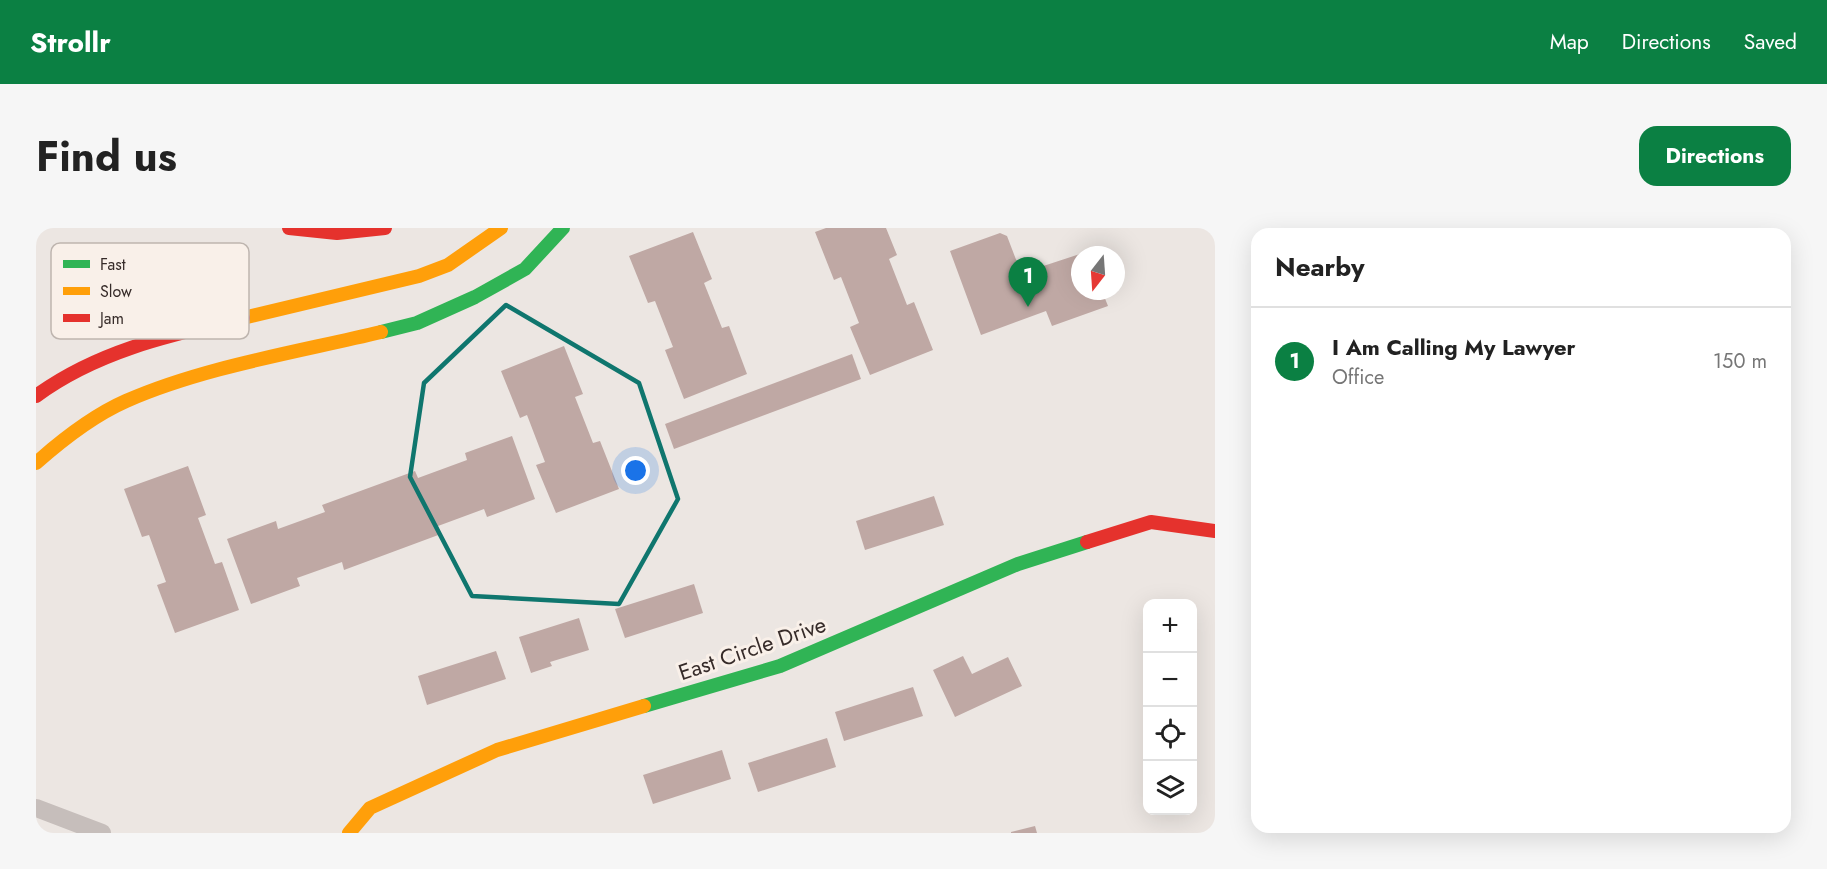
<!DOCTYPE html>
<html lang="en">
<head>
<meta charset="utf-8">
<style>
  :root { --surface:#fff; --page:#f6f6f6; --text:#222; --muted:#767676; --line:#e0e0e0; --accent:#0b8043 }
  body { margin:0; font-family:Jost,sans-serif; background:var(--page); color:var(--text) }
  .controls { position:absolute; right:18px; bottom:18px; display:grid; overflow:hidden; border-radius:12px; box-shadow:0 6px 24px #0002 }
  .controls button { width:54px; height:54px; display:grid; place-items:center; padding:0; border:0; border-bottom:2px solid var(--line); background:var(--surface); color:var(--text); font:30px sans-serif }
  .compass { position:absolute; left:1035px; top:18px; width:54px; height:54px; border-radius:50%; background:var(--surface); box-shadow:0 6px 24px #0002; rotate:197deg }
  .you { position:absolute; left:600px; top:243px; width:21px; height:21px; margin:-15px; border:4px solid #fff; border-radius:50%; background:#1a73e8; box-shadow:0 0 0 9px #1a73e833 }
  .badge { display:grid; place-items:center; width:39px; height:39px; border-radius:50%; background:var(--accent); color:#fff; font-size:20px; font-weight:700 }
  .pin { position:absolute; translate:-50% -50px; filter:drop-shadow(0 2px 3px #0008) }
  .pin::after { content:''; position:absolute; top:32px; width:21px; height:18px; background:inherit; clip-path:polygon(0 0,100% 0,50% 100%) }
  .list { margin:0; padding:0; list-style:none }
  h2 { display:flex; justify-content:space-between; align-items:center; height:78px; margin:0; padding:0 24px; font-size:26px }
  h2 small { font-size:20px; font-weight:400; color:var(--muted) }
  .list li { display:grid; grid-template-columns:39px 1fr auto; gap:18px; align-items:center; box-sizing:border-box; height:108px; padding:0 24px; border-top:2px solid var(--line) }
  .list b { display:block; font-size:22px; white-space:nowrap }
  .list p { margin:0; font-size:20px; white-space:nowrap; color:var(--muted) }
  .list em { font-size:20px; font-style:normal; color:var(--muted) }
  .icon { flex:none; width:33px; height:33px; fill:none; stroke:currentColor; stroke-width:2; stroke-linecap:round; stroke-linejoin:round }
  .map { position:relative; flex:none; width:1179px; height:605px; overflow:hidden; border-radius:18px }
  header { display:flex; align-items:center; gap:36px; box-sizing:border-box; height:84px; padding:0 30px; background:var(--accent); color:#fff }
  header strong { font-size:28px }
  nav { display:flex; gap:33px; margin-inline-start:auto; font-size:21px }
  .intro { display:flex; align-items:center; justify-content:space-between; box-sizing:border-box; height:144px; padding:0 36px }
  h1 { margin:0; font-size:42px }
  .button { padding:15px 27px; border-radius:18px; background:var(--accent); color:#fff; font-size:21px; font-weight:700 }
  main { display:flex; gap:36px; padding:0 36px }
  aside { flex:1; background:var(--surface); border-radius:18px; box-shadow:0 6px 24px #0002 }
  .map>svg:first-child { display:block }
  .building { fill:#bfa8a4 }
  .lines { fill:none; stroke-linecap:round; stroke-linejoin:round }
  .street { stroke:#c6bebb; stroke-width:18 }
  .fast { stroke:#30b455; stroke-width:14 }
  .slow { stroke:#ff9f0a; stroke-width:14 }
  .jam { stroke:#e5322d; stroke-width:14 }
  .marked { fill:none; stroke:#0f766e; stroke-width:4.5; stroke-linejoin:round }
  .labels { text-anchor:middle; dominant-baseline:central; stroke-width:6; stroke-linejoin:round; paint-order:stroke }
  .street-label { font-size:22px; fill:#362b29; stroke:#f9f0e9 }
  .key { fill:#f9f0e9; stroke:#beb5af; stroke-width:1.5 }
  .key-label { font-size:16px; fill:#362b29 }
</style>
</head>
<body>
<header>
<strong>Strollr</strong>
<nav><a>Map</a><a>Directions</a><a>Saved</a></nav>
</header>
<div class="intro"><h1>Find us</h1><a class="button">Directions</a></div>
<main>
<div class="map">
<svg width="1179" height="605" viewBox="0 0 1179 605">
  <rect width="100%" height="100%" fill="#ece6e2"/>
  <!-- building -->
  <g class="building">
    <polygon points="790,0 850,0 861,27 853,31 871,77 878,74 897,122 834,147 814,99 823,95 805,49 798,52 779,4"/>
    <polygon points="657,4 676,51 668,55 686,100 693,98 711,146 648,171 629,122 637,119 619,73 612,75 593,28"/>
    <polygon points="964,5 971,8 984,42 989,44 1050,24 1053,27 1044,27 1044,63 1066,63 1072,78 1016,98 1010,83 945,107 914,23"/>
    <polygon points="528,118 547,166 539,169 557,215 564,213 583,261 520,285 500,237 509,234 491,187 484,190 465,143"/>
    <polygon points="816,126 825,151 638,221 629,196"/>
    <polygon points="476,208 499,271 451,289 448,281 402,298 405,306 308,342 306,334 261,350 264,358 215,376 191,311 240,293 242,301 289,284 286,277 379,243 382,250 431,232 429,225"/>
    <polygon points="152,238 170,287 162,290 179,336 186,334 203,382 139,405 121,357 130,354 113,307 106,309 88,261"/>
    <polygon points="898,268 908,297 829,322 820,293"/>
    <polygon points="658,356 667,385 589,410 579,381"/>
    <polygon points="543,390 553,422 514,434 516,438 495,445 483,409"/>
    <polygon points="460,423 470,451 391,477 382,448"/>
    <polygon points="927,428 936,446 972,429 986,458 919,489 897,442"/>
    <polygon points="877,459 887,488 808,513 799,484"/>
    <polygon points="791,510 800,539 722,564 712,535"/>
    <polygon points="686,522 695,551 617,576 607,547"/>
    <polygon points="999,598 1001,605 975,605 975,604"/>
  </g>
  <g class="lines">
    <!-- street -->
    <polyline class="street" points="0,580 66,605"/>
    <!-- fast -->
    <g class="fast">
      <polyline points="345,104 381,95 439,69 489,41 527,0"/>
      <polyline points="608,478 744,438 982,336 1051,314"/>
    </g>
    <!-- slow -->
    <g class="slow">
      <polyline points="207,90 383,48 412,37 465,0"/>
      <path d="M 0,235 C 27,211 56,188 90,173 C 167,139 262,124 345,104"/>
      <polyline points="313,605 334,580 461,522 608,478"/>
    </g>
    <!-- jam -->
    <g class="jam">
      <polyline points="253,0 301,5 349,0"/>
      <path d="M 0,168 C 61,123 134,107 207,90"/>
      <polyline points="1051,314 1115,294 1179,303"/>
    </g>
  </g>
  <!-- marked area -->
  <path class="marked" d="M 470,77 L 603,155 L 642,271 L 583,376 L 436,368 L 374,249 L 388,155 Z"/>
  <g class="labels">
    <!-- street labels -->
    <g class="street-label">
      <text transform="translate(716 420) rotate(-19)">East Circle Drive</text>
    </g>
  </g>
  <!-- legend -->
  <rect x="15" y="15" width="198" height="96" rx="9" class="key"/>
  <rect x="27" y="32" width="27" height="8" fill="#30b455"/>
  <rect x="27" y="59" width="27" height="8" fill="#ff9f0a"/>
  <rect x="27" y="86" width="27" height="8" fill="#e5322d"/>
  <g class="key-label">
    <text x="64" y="42">Fast</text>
    <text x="64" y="69">Slow</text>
    <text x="64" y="96">Jam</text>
  </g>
</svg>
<div class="controls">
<button>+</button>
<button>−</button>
<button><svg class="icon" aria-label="locate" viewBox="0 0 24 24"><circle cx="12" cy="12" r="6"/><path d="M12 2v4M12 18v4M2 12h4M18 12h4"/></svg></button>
<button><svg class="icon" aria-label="layers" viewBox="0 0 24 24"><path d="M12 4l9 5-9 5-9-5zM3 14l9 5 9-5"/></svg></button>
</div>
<svg class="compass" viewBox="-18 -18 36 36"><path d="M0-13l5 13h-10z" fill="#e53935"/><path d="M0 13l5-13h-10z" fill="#767676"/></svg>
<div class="you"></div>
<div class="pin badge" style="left:992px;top:79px">1</div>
</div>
<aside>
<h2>Nearby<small></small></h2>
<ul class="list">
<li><span class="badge">1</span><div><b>I Am Calling My Lawyer</b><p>Office</p></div><em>150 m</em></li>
</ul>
</aside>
</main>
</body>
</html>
